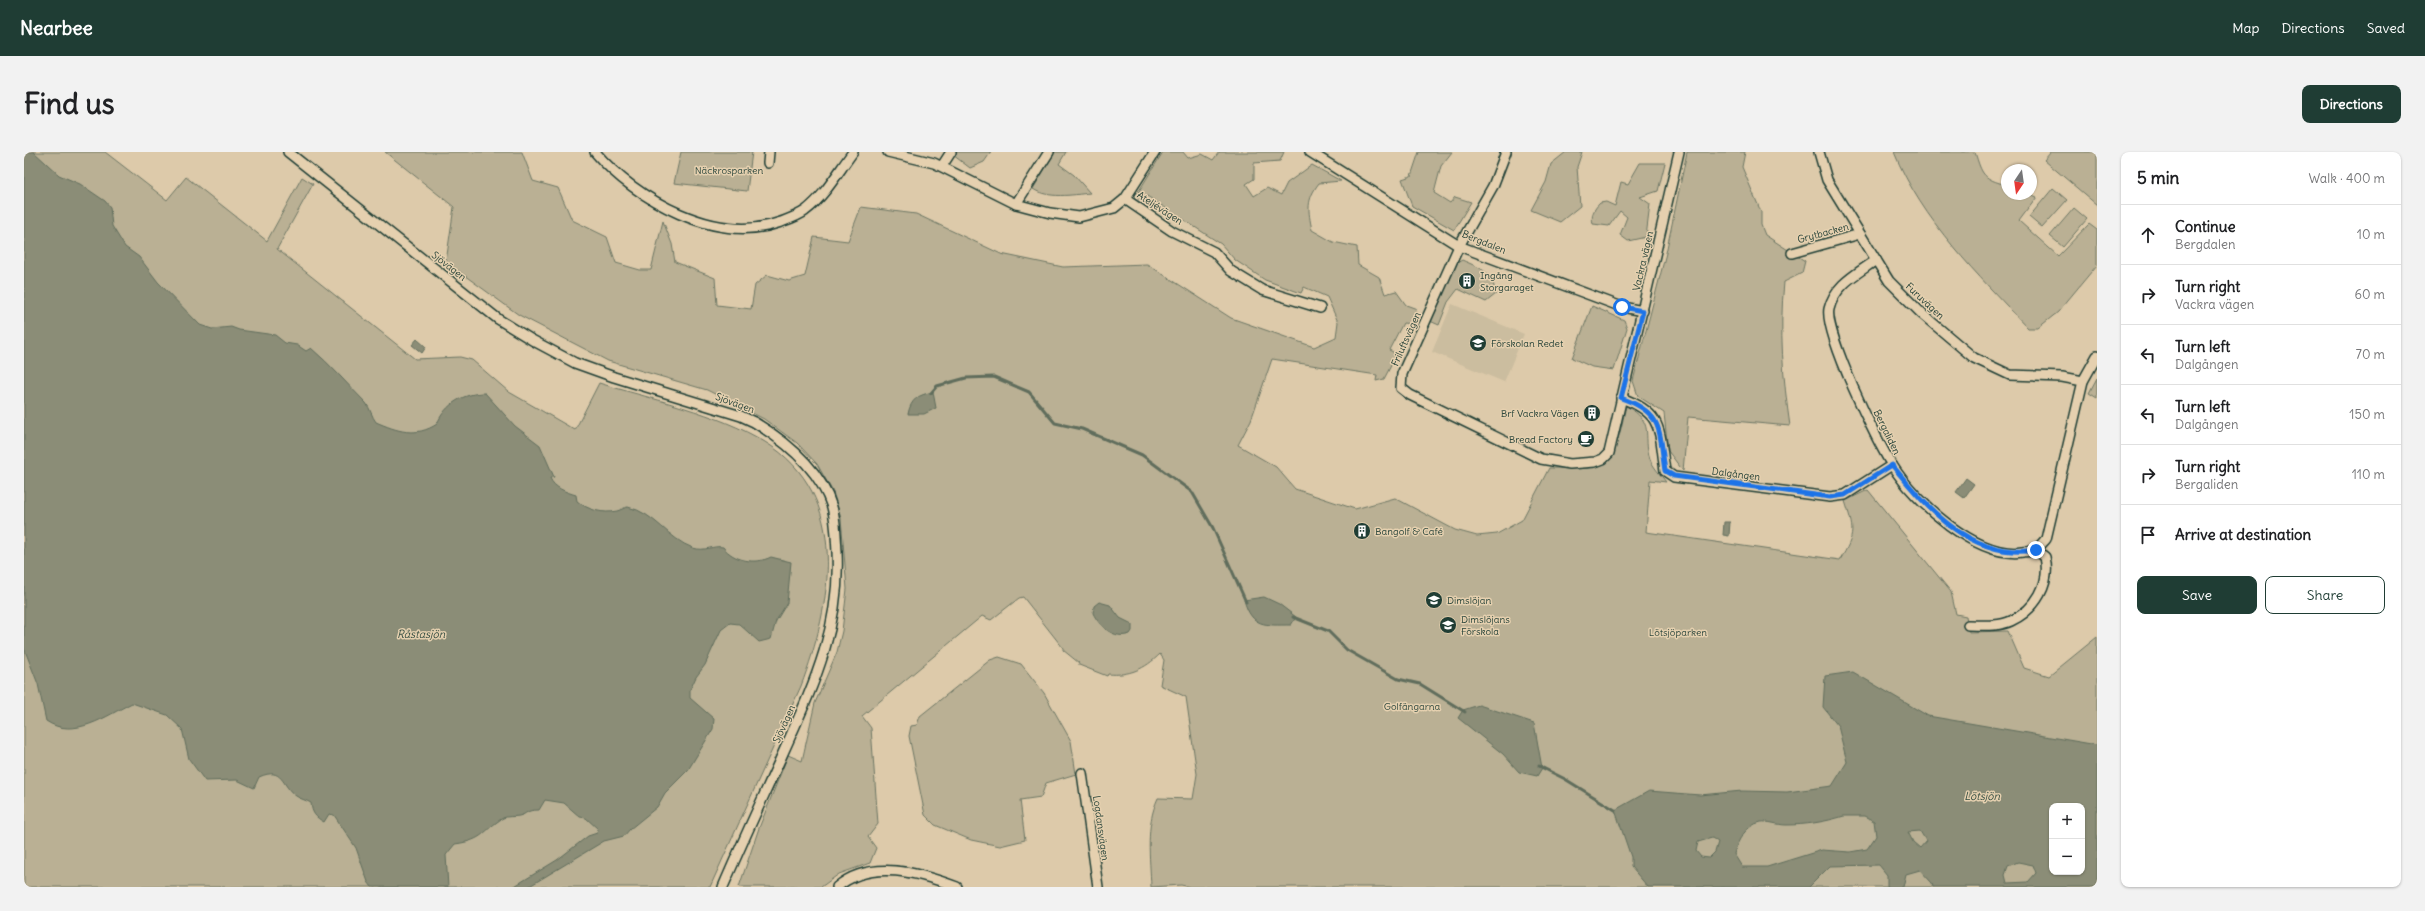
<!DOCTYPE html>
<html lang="en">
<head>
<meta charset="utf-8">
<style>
  :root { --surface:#fff; --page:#f2f2f2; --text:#202124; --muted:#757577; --line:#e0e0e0; --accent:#1f3d34 }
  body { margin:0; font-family:Delius,sans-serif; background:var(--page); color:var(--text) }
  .controls { position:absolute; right:12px; bottom:12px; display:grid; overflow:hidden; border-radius:8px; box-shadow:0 1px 3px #0004 }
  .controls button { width:36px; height:36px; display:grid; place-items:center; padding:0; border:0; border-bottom:1px solid var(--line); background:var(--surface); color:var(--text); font:20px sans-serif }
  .compass { position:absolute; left:1977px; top:12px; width:36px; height:36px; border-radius:50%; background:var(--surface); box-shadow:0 1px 3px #0004; rotate:193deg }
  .stop { position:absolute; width:12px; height:12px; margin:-9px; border:3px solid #1a73e8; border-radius:50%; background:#fff }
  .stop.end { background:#1a73e8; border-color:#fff; box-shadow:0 1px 4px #0008 }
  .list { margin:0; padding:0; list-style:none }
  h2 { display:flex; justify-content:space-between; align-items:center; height:52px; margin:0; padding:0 16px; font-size:17px }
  h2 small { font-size:13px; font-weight:400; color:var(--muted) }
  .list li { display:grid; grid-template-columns:26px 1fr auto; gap:12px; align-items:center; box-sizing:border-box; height:60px; padding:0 16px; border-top:1px solid var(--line) }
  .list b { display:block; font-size:15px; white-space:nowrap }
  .list p { margin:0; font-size:13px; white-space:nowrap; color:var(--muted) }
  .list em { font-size:13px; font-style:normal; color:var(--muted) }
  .actions { display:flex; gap:8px; padding:12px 16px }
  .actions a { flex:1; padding:9px 0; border:1px solid var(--accent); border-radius:8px; text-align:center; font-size:14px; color:var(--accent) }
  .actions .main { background:var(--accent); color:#fff }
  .icon { flex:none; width:22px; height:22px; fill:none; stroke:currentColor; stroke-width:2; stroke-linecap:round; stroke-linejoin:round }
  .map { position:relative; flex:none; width:2073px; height:735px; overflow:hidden; border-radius:8px }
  header { display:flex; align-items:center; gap:24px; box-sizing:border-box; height:56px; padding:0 20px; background:var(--accent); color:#fff }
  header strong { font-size:19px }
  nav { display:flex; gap:22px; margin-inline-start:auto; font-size:14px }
  .intro { display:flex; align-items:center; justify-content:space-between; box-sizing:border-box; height:96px; padding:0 24px }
  h1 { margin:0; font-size:28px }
  .button { padding:10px 18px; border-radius:8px; background:var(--accent); color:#fff; font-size:14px; font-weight:700 }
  main { display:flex; gap:24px; padding:0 24px }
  aside { flex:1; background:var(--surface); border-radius:8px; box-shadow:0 1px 3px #0004 }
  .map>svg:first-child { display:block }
  .built { fill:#cbbd9f }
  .green { fill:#bab094; stroke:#6c7664; fill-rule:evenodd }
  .water { fill:#8b8d77; stroke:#606d5c; fill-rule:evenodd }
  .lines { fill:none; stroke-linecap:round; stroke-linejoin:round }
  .stream { stroke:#606d5c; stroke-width:3 }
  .minor-casing { stroke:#1f3d34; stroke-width:12 }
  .minor { stroke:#e5d0af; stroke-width:9 }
  .route { stroke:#1a73e8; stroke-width:5 }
  .labels { text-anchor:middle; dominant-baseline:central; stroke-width:3; stroke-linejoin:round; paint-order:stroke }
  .park-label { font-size:10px; fill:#2e483e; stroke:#e5d0af }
  .street-label { font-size:10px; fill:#1f3d34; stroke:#e5d0af }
  .poi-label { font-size:10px; fill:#1f3d34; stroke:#e5d0af; text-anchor:start }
  .water-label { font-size:11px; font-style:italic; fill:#2f493e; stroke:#e5d0af }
</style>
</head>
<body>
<header>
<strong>Nearbee</strong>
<nav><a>Map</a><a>Directions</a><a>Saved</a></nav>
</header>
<div class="intro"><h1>Find us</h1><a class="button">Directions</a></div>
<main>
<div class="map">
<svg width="2073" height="735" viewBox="0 0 2073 735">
  <rect width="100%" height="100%" fill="#ddcaaa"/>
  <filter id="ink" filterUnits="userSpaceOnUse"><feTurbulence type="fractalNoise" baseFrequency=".025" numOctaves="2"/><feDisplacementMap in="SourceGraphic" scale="8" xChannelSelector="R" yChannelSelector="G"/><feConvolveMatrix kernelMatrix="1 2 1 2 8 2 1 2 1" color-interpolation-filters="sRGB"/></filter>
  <g filter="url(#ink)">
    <!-- built -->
    <polygon class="built" points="1428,152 1500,182 1480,230 1408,200"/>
    <!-- green -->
    <g class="green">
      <path d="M 0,0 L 81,0 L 143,48 L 162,25 L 243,89 L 278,25 L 289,32 L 253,97 L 391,207 L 436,205 L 448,208 L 485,240 L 551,278 L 575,231 C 627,247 694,261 741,290 C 828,343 808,453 777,534 L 686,735 L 0,735 Z"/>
      <path d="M 361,0 L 498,0 L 509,29 L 534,36 L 548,68 L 583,85 L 592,111 L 616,118 L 627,118 L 639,69 L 648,92 L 651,110 L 691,126 L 693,153 L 727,157 L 731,133 L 743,123 L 765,129 L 781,124 L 790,85 L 824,89 L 837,55 L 892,62 L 977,102 L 1039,115 L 1123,112 L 1207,166 L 1290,195 L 1312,185 L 1314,170 L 1303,145 L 1280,135 L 1277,141 L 1241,128 L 1211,108 L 1197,92 L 1123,44 L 1117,52 L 1110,47 L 1139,0 L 1159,0 L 1164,6 L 1178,2 L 1189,8 L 1195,0 L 1260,0 L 1256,9 L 1230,11 L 1230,27 L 1222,32 L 1230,44 L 1243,36 L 1257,43 L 1263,31 L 1288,13 L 1317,29 L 1295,31 C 1282,48 1284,58 1288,78 L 1309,90 L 1333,95 L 1334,113 L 1355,125 L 1361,142 L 1372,139 L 1382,153 L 1393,157 L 1388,172 L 1379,171 L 1365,198 L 1373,202 L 1360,227 L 1352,229 L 1353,223 L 1248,207 L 1227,268 L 1214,293 L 1252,315 L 1271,337 L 1331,357 L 1371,346 L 1431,378 L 1453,384 L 1473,382 L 1498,368 L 1525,316 C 1538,316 1552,317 1565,316 C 1593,313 1597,275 1602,254 C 1632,271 1618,281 1626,307 C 1629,315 1637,323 1642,330 L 1626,328 L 1622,380 L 1816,408 C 1832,382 1830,378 1821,349 L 1844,338 L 1927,440 L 1932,462 L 1942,464 L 1945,480 L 1984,479 L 2000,516 L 2025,524 L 2073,485 L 2073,735 L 1166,735 L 1157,733 L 1127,735 C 1126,705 1121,674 1134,646 L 1169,647 L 1173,622 L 1162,545 L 1136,533 L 1140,508 L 1136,502 C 1121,517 1105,524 1084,522 L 1083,524 L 1055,513 L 1055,511 L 1039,498 L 1039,496 L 999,445 L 995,446 L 967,468 L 958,464 L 838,564 L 847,576 L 854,672 L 844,685 L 852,696 L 846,711 L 815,722 L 797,735 L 715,735 L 735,676 L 764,603 L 778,609 L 791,551 L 813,500 L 818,479 L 823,437 L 817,366 L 809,340 L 793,312 L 773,291 L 740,267 L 683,238 L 584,209 L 495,163 L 422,110 L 430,55 ZM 2028,654 L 2058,654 L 2058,720 L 2028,720 Z"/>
      <polygon points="657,0 728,0 723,39 650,31"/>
      <polygon points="931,0 967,0 960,10 946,16 929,3"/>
      <path d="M 1031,0 L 1042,0 L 1035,12 L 1050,23 L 1066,41 C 1048,43 1024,47 1009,37 Z"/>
      <polygon points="1395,0 1428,0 1417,14 1410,41 1426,51 1431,45 1447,50 1430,78 1388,54 1378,27 1387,24"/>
      <polygon points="1542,0 1558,0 1553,15 1556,54 1536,70 1507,58 1522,30 1527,12"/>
      <path d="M 1663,0 L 1721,0 L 1718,15 L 1737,60 L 1737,73 L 1741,83 L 1781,109 L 1778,121 L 1760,130 C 1755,179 1759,226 1766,274 L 1664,265 L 1659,319 L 1644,299 L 1640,261 L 1614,244 L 1609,229 L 1642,101 Z"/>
      <path d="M 1870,0 L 1951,0 C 1958,23 1959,27 1983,33 L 1983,42 L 2006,42 L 2013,45 L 1995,69 L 2034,104 L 2065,72 L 2073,78 L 2073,113 L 2034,160 L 2014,176 L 2004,176 C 1954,123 1898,69 1870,0 Z"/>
      <polygon points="2027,0 2073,0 2073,53 2020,8"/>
      <path d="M 1616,11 L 1641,11 L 1634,39 L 1616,45 L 1626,52 L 1622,85 L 1604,89 L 1596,83 L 1603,65 L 1596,59 L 1585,74 L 1569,72 C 1567,63 1569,58 1576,51 L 1582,50 L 1591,54 L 1597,30 L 1604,32 Z"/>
      <polygon points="2029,36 2043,48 2018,76 2005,65"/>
      <polygon points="2050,56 2063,67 2039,95 2026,84"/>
      <path d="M 1438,108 C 1458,117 1467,118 1472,142 L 1462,150 L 1434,137 L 1424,150 L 1415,173 L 1406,169 L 1433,111 Z"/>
      <polygon points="1568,154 1600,168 1603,176 1590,218 1568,215 1548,206"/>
      <polygon points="2073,226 2073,246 2065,241"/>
      <polygon points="975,505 997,512 1020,541 1047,589 1052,622 1022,631 1017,645 996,648 1001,688 976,694 947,688 911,673 901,663 885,584 887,574 893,573 896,564 966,508"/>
    </g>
    <!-- water -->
    <g class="water">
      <path d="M 0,0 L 10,0 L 35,23 L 56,32 L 81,49 L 86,55 L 88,74 L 101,95 L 115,105 L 134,130 L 176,173 L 188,177 L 207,175 L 215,178 L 251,183 L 261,191 L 273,193 L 282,199 L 287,196 C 307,213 323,232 342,251 C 346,256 348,265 352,270 C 373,279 392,286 413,272 C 421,252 440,241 461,241 L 491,274 L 516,293 L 530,325 L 526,326 C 530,336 542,340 552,343 L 553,349 C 564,358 579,362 593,359 C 597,358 601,355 604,355 C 631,361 644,387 669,396 C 681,400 689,393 699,395 C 710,409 731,413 747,405 L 767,410 L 763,451 L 752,469 L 747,487 L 735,490 L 715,472 L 706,471 L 697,478 L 681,513 L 672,525 L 666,538 L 666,546 L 690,567 L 689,577 L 664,618 L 641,641 L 633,655 L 606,677 L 600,684 L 580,689 L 504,735 L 489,735 L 533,708 L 564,684 L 573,681 L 574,677 L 562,666 L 556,665 L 540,651 L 521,648 L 515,658 C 501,658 504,662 495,664 C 490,665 483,664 479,666 C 458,679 461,688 431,692 L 422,703 L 424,735 L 348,735 L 344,730 L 332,696 L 310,663 L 305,662 L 300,670 C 291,665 288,661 287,651 C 282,648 276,647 272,644 C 257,634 260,614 235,625 L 230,636 L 213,628 L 181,629 L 165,607 L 158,577 L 143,563 L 108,551 C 82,564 50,588 22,569 L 14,532 L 0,496 Z"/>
      <polygon points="393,187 402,195 398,201 388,193"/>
      <path d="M 909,240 L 912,256 L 900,262 L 884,262 C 887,247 894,243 909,240 Z"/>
      <polygon points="1942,326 1950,332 1940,346 1932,340"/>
      <polygon points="1700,370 1706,370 1705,384 1699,383"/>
      <path d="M 1240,445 L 1255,452 L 1272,465 L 1267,473 C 1241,473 1228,476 1220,448 Z"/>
      <path d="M 1075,450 L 1086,453 L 1096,466 L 1108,472 L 1108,479 L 1106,482 C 1090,488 1075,474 1069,461 L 1070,454 Z"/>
      <path d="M 1829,520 L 1904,564 L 2073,593 L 2073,735 L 1909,735 L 1908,731 L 1896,718 L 1882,722 L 1879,735 L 1863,735 L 1863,723 L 1855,713 L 1806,714 L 1785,735 L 1624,735 L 1607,715 L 1607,705 L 1591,658 L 1625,639 L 1676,643 L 1718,639 L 1763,640 L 1808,634 L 1823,610 L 1814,574 L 1799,555 L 1801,524 ZM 2028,654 L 2058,654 L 2058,720 L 2028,720 ZM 1820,664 L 1840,664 L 1850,669 L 1852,684 L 1843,697 L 1826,700 L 1798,698 L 1743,715 L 1718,715 L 1710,702 C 1713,689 1722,673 1737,670 C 1744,669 1754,673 1762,673 C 1781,673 1801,670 1820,664 ZM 1896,679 L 1902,689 L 1896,696 L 1889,690 L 1884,680 ZM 1688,686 L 1694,690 L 1691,700 L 1685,706 L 1677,705 L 1672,699 L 1674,690 ZM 1994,710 L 2009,713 L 2012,721 L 2004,730 L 1983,731 L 1981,723 L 1984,714 Z"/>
      <polygon points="1455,553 1510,571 1518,616 1513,624 1495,620 1479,602 1434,566 1439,558"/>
    </g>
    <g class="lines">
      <!-- stream -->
      <g class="stream">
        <polyline points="907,241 913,234 942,226 970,225 1005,240 1031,271 1058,277 1118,303 1168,340 1189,376 1222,450"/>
        <polyline points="1269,465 1304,479 1323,498 1374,527 1396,532 1441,560"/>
        <polyline points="1515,614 1541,627 1591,658"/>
      </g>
      <!-- minor casing -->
      <g class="minor-casing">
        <g id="minor">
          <path d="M 264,0 L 474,167 L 508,188 L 551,211 L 590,225 L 717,264 L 730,270 C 763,290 796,317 808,355 C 812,369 812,385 813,400 C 817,480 786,540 755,610 C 736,652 717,693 699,735"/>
          <path d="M 571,0 C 612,48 693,93 757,70 C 765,67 774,64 781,59 C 801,44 814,20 829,0"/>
          <polyline points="864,0 910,11 992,52 1026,61 1055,65 1090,56 1101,47 1131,0"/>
          <polyline points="1286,0 1435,94 1598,155 1619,159"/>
          <polyline points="1482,0 1469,34 1435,94 1378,222 1377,236 1386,243 1517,307 1546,312 1571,310 1579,307 1585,301 1655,0"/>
          <polyline points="1795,0 1803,28 1865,129 1898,162 1950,206 1986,223 2038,225 2059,229"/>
          <polyline points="744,11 745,0"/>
          <polyline points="918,14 927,0"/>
          <polyline points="1101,47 1148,79 1190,100 1207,119 1238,138 1296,156"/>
          <polyline points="992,52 1025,0"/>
          <polyline points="1768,101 1836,82"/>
          <path d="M 1852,108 C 1833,122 1811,132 1805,157 C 1800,180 1853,291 1868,313 C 1891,350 1953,407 1999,400 C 2003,399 2008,400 2011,398 C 2015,396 2019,390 2022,387 L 2059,229 L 2073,204"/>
          <path d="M 1597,246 C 1640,261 1635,279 1641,319 L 1650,325 L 1806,345 L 1821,343 L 1868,313"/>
          <path d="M 1944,473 C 1958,473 1974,475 1987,469 C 2012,457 2027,432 2021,405 L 2012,398"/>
          <polyline points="1058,621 1074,735"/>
          <path d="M 813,735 C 847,706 896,721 933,735"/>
        </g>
      </g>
      <!-- minor -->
      <use href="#minor" class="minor"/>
    </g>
  </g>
  <g class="lines" filter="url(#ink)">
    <!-- route -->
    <path class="route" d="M 1598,155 L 1619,159 L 1597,246 C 1640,261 1635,279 1641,319 L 1650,324 L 1806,345 L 1821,343 L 1868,313 C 1905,358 1947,408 2012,398"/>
  </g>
  <!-- icons -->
  <defs>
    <g id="building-disc" transform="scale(0.9)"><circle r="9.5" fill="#1f3d34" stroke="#e5d0af"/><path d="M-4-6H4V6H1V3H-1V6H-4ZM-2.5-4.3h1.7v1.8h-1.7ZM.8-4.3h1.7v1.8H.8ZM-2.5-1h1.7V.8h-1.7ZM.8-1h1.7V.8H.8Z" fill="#fff"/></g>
    <g id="school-disc" transform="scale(0.9)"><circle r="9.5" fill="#1f3d34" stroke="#e5d0af"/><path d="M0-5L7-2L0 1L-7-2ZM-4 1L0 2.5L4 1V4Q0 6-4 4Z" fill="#fff"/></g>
    <g id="cafe-disc" transform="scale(0.9)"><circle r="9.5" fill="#1f3d34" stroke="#e5d0af"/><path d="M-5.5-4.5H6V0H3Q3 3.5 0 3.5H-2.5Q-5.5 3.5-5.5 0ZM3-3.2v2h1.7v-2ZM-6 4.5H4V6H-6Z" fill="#fff"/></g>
  </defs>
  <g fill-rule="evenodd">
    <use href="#building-disc" x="1443" y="129"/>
    <use href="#school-disc" x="1454" y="191"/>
    <use href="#building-disc" x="1568" y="261"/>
    <use href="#cafe-disc" x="1562" y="287"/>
    <use href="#building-disc" x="1338" y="379"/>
    <use href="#school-disc" x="1410" y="448"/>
    <use href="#school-disc" x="1424" y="473"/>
  </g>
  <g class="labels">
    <!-- park labels -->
    <g class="park-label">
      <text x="705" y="18">Näckrosparken</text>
      <text x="1654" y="480">Lötsjöparken</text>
      <text x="1388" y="554">Golfängarna</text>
    </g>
    <!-- street labels -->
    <g class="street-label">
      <text transform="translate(1136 56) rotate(33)">Ateljévägen</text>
      <text transform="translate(1799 81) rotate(-15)">Grytbacken</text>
      <text transform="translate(1460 90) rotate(22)">Bergdalen</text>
      <text transform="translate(1619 109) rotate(-77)">Vackra vägen</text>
      <text transform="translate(425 114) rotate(38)">Sjövägen</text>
      <text transform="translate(1901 149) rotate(43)">Furuvägen</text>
      <text transform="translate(1382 187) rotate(-66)">Friluftsvägen</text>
      <text transform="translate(711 251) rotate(20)">Sjövägen</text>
      <text transform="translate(1863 280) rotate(64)">Bergaliden</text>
      <text transform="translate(1712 322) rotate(7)">Dalgången</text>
      <text transform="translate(760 572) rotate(-66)">Sjövägen</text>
      <text transform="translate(1077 676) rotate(82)">Logdansvägen</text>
    </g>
    <!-- poi labels -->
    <g class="poi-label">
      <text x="1456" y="123">Ingång<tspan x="1456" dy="12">Storgaraget</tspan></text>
      <text x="1467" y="191">Förskolan Redet</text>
      <text x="1555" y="261" text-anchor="end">Brf Vackra Vägen</text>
      <text x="1549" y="287" text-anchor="end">Bread Factory</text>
      <text x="1351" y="379">Bangolf &amp; Café</text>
      <text x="1423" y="448">Dimslöjan</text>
      <text x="1437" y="467">Dimslöjans<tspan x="1437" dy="12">Förskola</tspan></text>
    </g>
    <!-- water labels -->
    <g class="water-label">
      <text x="397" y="482">Råstasjön</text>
      <text x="1958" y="644">Lötsjön</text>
    </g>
  </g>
</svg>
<div class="controls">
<button>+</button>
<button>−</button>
</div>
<svg class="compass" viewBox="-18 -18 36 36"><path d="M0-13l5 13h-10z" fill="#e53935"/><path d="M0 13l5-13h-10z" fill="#757577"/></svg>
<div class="stop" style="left:1598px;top:155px"></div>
<div class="stop end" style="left:2012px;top:398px"></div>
</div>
<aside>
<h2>5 min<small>Walk · 400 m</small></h2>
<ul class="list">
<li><svg class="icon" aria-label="ahead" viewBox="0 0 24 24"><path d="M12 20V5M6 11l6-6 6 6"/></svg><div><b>Continue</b><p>Bergdalen</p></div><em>10 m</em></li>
<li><svg class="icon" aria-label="right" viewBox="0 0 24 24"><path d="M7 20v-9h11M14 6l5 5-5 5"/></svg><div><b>Turn right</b><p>Vackra vägen</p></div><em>60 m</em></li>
<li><svg class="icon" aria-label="left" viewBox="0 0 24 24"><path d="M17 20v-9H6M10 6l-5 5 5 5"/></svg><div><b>Turn left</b><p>Dalgången</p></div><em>70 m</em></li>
<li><svg class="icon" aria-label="left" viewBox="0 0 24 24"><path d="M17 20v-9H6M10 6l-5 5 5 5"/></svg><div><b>Turn left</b><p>Dalgången</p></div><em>150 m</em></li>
<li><svg class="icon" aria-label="right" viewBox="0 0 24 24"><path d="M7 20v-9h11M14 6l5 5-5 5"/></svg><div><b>Turn right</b><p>Bergaliden</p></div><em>110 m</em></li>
<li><svg class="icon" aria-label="arrive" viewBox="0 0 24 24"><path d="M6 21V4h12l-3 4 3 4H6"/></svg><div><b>Arrive at destination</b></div></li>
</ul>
<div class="actions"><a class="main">Save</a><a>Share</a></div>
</aside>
</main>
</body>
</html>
